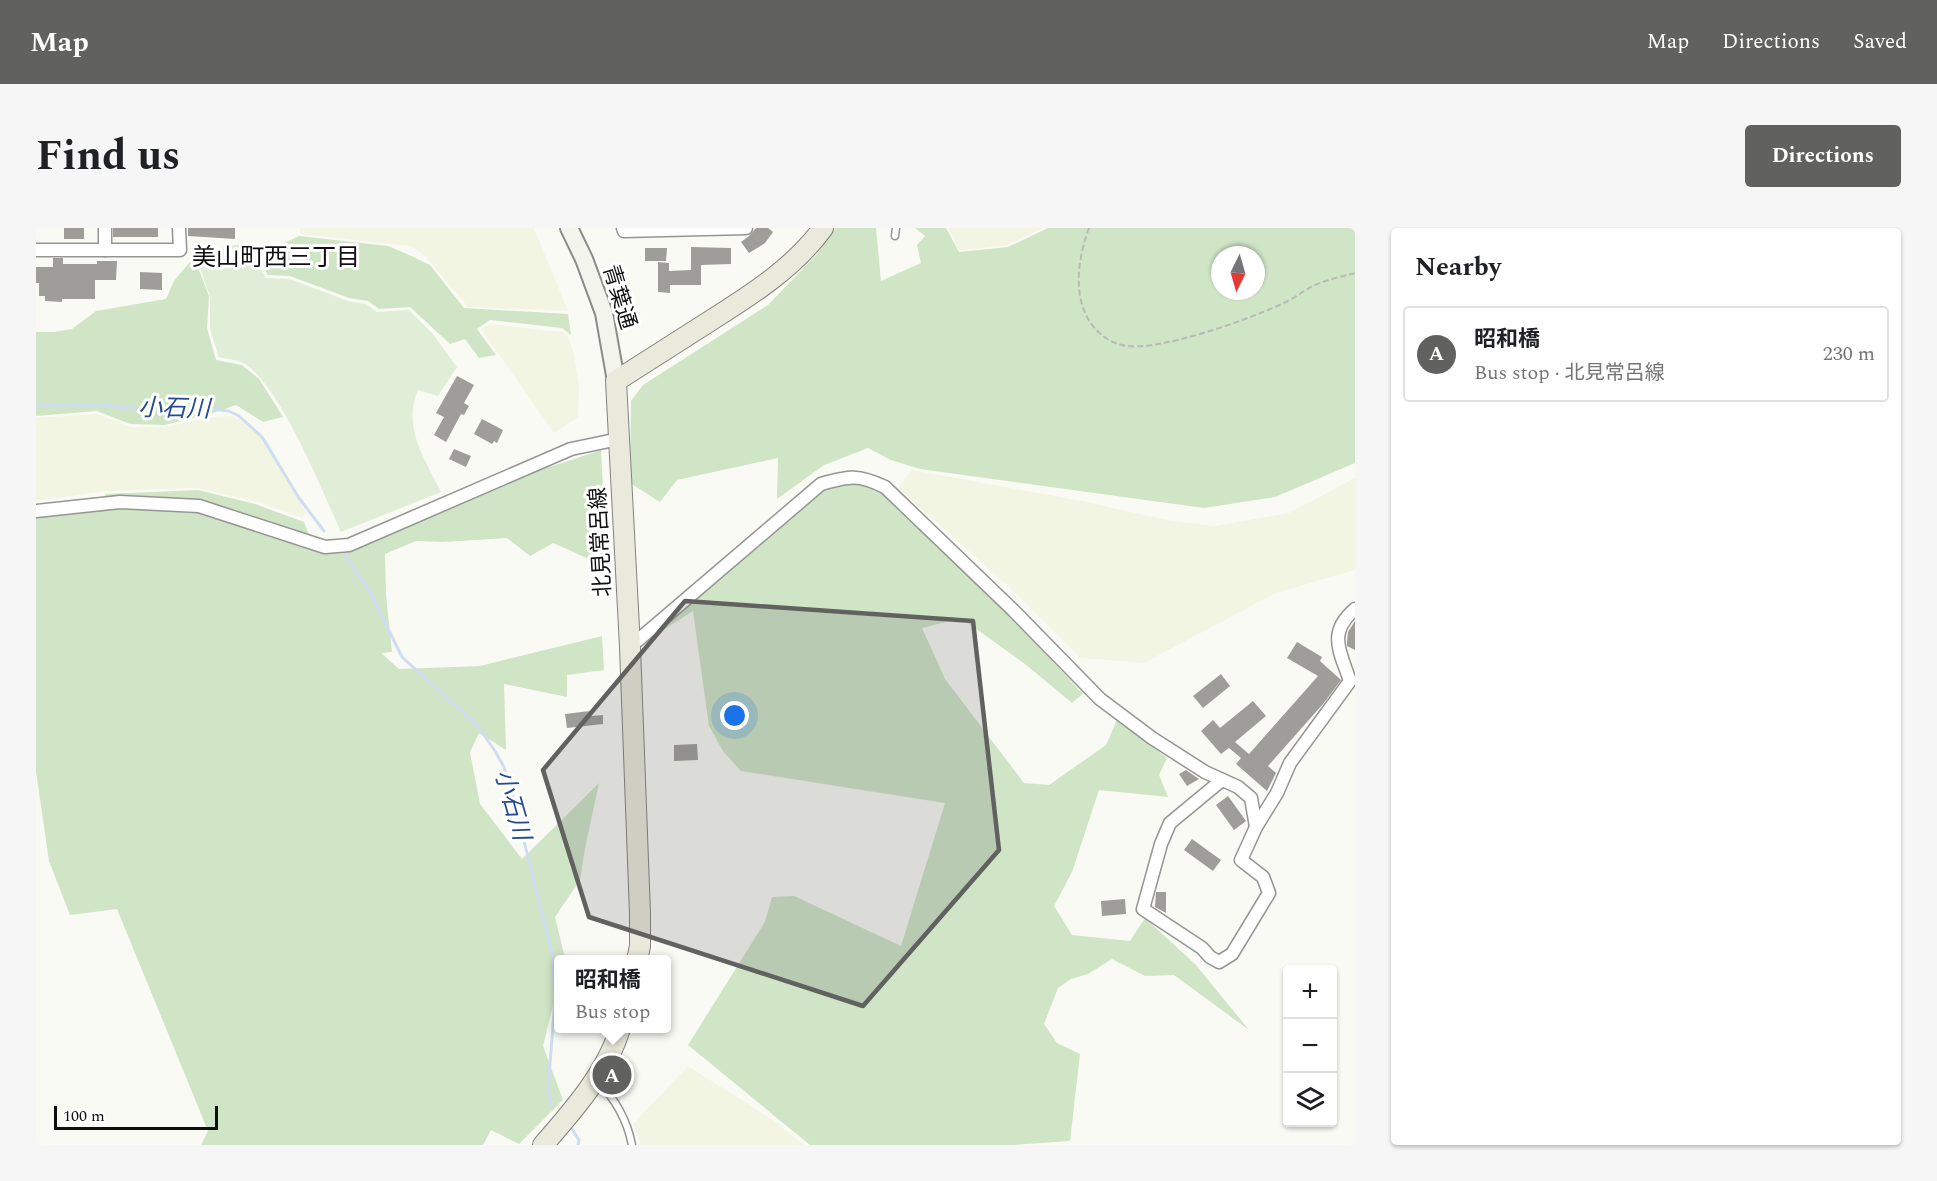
<!DOCTYPE html>
<html lang="en">
<head>
<meta charset="utf-8">
<style>
  :root { --surface:#fff; --page:#f6f6f6; --text:#202124; --muted:#757577; --line:#e0e0e0; --accent:#616160 }
  body { margin:0; font-family:Spectral,"Noto Sans JP",serif; background:var(--page); color:var(--text) }
  .controls { position:absolute; right:18px; bottom:18px; display:grid; overflow:hidden; border-radius:6px; box-shadow:0 2px 4px #0004 }
  .controls button { width:54px; height:54px; display:grid; place-items:center; padding:0; border:0; border-bottom:2px solid var(--line); background:var(--surface); color:var(--text); font:30px sans-serif }
  .compass { position:absolute; left:1175px; top:18px; width:54px; height:54px; border-radius:50%; background:var(--surface); box-shadow:0 2px 4px #0004; rotate:185deg }
  .scale { position:absolute; left:18px; bottom:15px; width:164px; box-sizing:border-box; padding-left:6px; border:3px solid #0f0f0f; border-top:0; font-size:16px; line-height:21px; white-space:nowrap; color:#0f0f0f; -webkit-text-stroke:4px #fff; paint-order:stroke }
  .you { position:absolute; left:699px; top:488px; width:21px; height:21px; margin:-15px; border:4px solid #fff; border-radius:50%; background:#1a73e8; box-shadow:0 0 0 9px #1a73e833 }
  .badge { display:grid; place-items:center; width:39px; height:39px; border-radius:50%; background:var(--accent); color:#fff; font-size:20px; font-weight:700 }
  .pin { position:absolute; translate:-50% -50%; border:3px solid #fff; box-shadow:0 2px 6px #0006 }
  .popup { position:absolute; left:518px; top:727px; width:117px; height:78px; box-sizing:border-box; display:grid; place-content:center; border-radius:6px; background:var(--surface); filter:drop-shadow(0 2px 4px #0005); font-size:20px; white-space:nowrap; color:var(--muted) }
  .popup b { font-size:22px; color:var(--text) }
  .popup::after { content:''; position:absolute; left:50%; top:100%; margin-left:-12px; border:12px solid transparent; border-top-color:var(--surface) }
  .list { margin:0; padding:0; list-style:none }
  h2 { display:flex; justify-content:space-between; align-items:center; height:78px; margin:0; padding:0 24px; font-size:26px }
  h2 small { font-size:20px; font-weight:400; color:var(--muted) }
  .list li { display:grid; grid-template-columns:39px 1fr auto; gap:18px; align-items:center; box-sizing:border-box; height:96px; margin:0 12px 12px; padding:0 12px; border:2px solid var(--line); border-radius:6px }
  .list b { display:block; font-size:22px; white-space:nowrap }
  .list p { margin:0; font-size:20px; white-space:nowrap; color:var(--muted) }
  .list em { font-size:20px; font-style:normal; color:var(--muted) }
  .icon { flex:none; width:33px; height:33px; fill:none; stroke:currentColor; stroke-width:2; stroke-linecap:round; stroke-linejoin:round }
  .map { position:relative; flex:none; width:1319px; height:917px; overflow:hidden; border-radius:6px }
  header { display:flex; align-items:center; gap:36px; box-sizing:border-box; height:84px; padding:0 30px; background:var(--accent); color:#fff }
  header strong { font-size:28px }
  nav { display:flex; gap:33px; margin-inline-start:auto; font-size:21px }
  .intro { display:flex; align-items:center; justify-content:space-between; box-sizing:border-box; height:144px; padding:0 36px }
  h1 { margin:0; font-size:42px }
  .button { padding:15px 27px; border-radius:6px; background:var(--accent); color:#fff; font-size:21px; font-weight:700 }
  main { display:flex; gap:36px; padding:0 36px }
  aside { flex:1; background:var(--surface); border-radius:6px; box-shadow:0 2px 4px #0004 }
  .map>svg:first-child { display:block }
  .farmland { fill:#f3f5e3 }
  .green { fill:#e0eed7 }
  .forest { fill:#cfe5c6; fill-rule:evenodd }
  .lines { fill:none; stroke-linecap:round; stroke-linejoin:round }
  .stream { stroke:#cfddf2; stroke-width:3 }
  .building { fill:#9e9d9a }
  .lane-casing { stroke:#959593; stroke-width:9 }
  .street-casing { stroke:#959593; stroke-width:15 }
  .secondary-casing { stroke:#8b8b89; stroke-width:20 }
  .primary-casing { stroke:#828280; stroke-width:22 }
  .path { stroke:#b9b9b8; stroke-width:2; stroke-dasharray:6 3; stroke-linecap:butt }
  .lane { stroke:#fefefe; stroke-width:6 }
  .street { stroke:#fefefe; stroke-width:12 }
  .secondary { stroke:#f3f4eb; stroke-width:16 }
  .primary { stroke:#eaeadc; stroke-width:20 }
  .marked { fill:#616160; fill-opacity:0.2; stroke:#616160; stroke-width:4.5; stroke-linejoin:round }
  .labels { text-anchor:middle; dominant-baseline:central; stroke-width:6; stroke-linejoin:round; paint-order:stroke }
  .street-label { font-size:22px; fill:#0f0f0f; stroke:#fff }
  .neighbourhood-label { font-size:24px; fill:#0f0f0f; stroke:#fff }
  .water-label { font-size:24px; font-style:italic; fill:#254a93; stroke:#fff }
</style>
</head>
<body>
<header>
<strong>Map</strong>
<nav><a>Map</a><a>Directions</a><a>Saved</a></nav>
</header>
<div class="intro"><h1>Find us</h1><a class="button">Directions</a></div>
<main>
<div class="map">
<svg width="1319" height="917" viewBox="0 0 1319 917">
  <rect width="100%" height="100%" fill="#fafaf5"/>
  <!-- farmland -->
  <g class="farmland">
    <polygon points="264,0 498,0 532,83 432,79 389,28 375,18 264,6"/>
    <polygon points="912,0 1008,0 971,17 923,23"/>
    <polygon points="455,96 526,104 533,110 538,126 543,159 542,189 518,205 445,101"/>
    <polygon points="61,186 95,199 130,199 175,189 195,188 209,193 232,213 270,285 267,290 223,274 162,260 70,263 0,273 0,190"/>
    <polygon points="876,242 1046,273 1131,292 1179,298 1253,285 1319,250 1319,342 1240,365 1108,435 1044,430 970,356 862,260"/>
    <polygon points="652,838 740,894 768,917 605,917 597,896"/>
  </g>
  <!-- green -->
  <path class="green" d="M 240,16 L 219,30 L 230,50 L 254,51 L 312,73 L 330,76 L 341,84 L 373,82 L 396,105 L 421,139 L 402,168 L 382,162 C 366,199 389,231 405,264 L 305,304 C 286,263 245,159 209,136 C 202,132 191,131 183,129 L 174,101 L 174,69 L 160,28 L 196,17 Z"/>
  <!-- forest -->
  <g class="forest">
    <path d="M 799,0 L 840,0 L 845,53 L 885,35 L 881,17 L 889,8 L 879,0 L 910,0 L 923,24 L 972,19 L 1012,0 L 1319,0 L 1319,235 L 1239,269 L 1168,280 L 884,241 L 855,232 L 832,220 L 788,237 L 741,271 L 742,230 L 641,252 L 624,274 L 594,255 L 595,173 L 607,157 L 732,77 L 781,26 ZM 1184,27 L 1220,27 L 1220,63 L 1184,63 Z"/>
    <polygon points="263,8 352,18 371,26 394,37 428,80 532,86 535,107 526,100 454,92 441,101 460,127 443,130 429,111 414,116 374,79 343,81 332,73 313,70 254,48 232,47 223,32 242,18"/>
    <polygon points="158,29 173,68 171,100 180,132 206,137 223,151 247,189 227,194 200,177 174,186 129,197 94,196 61,183 0,188 0,104 18,104 36,101 60,83 130,71 138,53"/>
    <polygon points="565,222 571,339 517,315 494,328 471,310 407,314 380,313 349,326 350,367 356,424 345,425 363,441 444,438 566,408 568,442 531,447 531,469 468,456 470,522 443,505 434,524 444,576 486,631 563,555 549,620 544,652 519,689 529,730 522,732 522,757 507,818 527,872 483,916 455,902 447,917 165,917 172,903 81,681 34,687 13,633 0,544 0,288 58,281 70,266 162,262 219,276 268,294 278,319 311,323 444,262"/>
    <polygon points="819,251 844,261 939,350 1047,466 1036,475 989,436 925,390 886,400 909,451 988,555 1013,557 1070,517 1081,492 1131,530 1123,547 1132,569 1063,562 1036,644 1018,678 1036,707 1094,713 1109,690 1160,737 1213,802 1138,747 1109,748 1076,731 1052,746 1035,751 1022,760 1008,796 1021,815 1044,826 1034,913 978,917 774,917 652,817 729,694 736,669 758,668 865,718 909,575 705,543 687,523 673,498 657,383 624,404 628,393 791,256"/>
  </g>
  <g class="lines">
    <!-- stream -->
    <g class="stream">
      <polyline points="0,177 67,177 132,185 168,180 193,183 203,188 226,209 263,270 288,303"/>
      <polyline points="308,326 334,364 366,429 441,497 459,523 468,539 475,561 516,725 519,772 512,861 515,878"/>
      <polyline points="536,901 543,912 542,917"/>
    </g>
  </g>
  <!-- building -->
  <g class="building">
    <rect x="28" y="0" width="20" height="11"/>
    <rect x="77" y="0" width="45" height="9"/>
    <polygon points="152,0 199,0 199,11 152,8"/>
    <polygon points="720,0 732,0 737,4 729,15 713,25 705,14 713,8"/>
    <polygon points="655,19 695,20 695,36 665,37 665,57 634,57 634,65 622,64 622,34 633,35 633,43 655,42"/>
    <polygon points="609,20 631,20 630,33 609,33"/>
    <polygon points="17,30 27,30 27,36 61,36 61,33 81,33 80,52 59,52 59,71 26,71 26,74 9,73 9,68 3,68 3,55 0,55 0,39 17,39"/>
    <polygon points="104,44 126,45 126,62 104,61"/>
    <polygon points="421,148 438,157 428,175 433,178 428,187 425,186 410,214 398,207 408,189 400,185"/>
    <polygon points="446,191 467,202 461,215 458,213 456,216 438,206"/>
    <polygon points="418,221 435,228 430,239 413,231"/>
    <polygon points="1319,393 1319,422 1311,418 1311,414 1312,404"/>
    <polygon points="1261,414 1286,429 1284,433 1305,452 1287,476 1232,538 1240,545 1231,563 1200,536 1205,530 1193,520 1185,526 1165,503 1177,492 1184,500 1217,473 1230,488 1199,514 1213,526 1282,448 1251,430"/>
    <polygon points="1185,446 1194,458 1167,480 1157,468"/>
    <polygon points="554,483 555,488 567,487 567,496 531,500 529,486"/>
    <polygon points="661,516 662,532 638,533 638,517"/>
    <polygon points="1150,542 1163,551 1151,558 1143,546"/>
    <polygon points="1192,568 1210,593 1198,602 1180,577"/>
    <polygon points="1156,611 1185,632 1177,643 1148,622"/>
    <polygon points="1120,664 1130,664 1130,685 1119,679"/>
    <polygon points="1089,671 1090,686 1066,688 1065,673"/>
  </g>
  <g class="lines">
    <!-- lane casing -->
    <g class="lane-casing">
      <g id="lane">
        <polyline points="859,8 860,0"/>
        <path d="M 562,852 C 579,872 591,891 596,917"/>
      </g>
    </g>
    <!-- street casing -->
    <g class="street-casing">
      <g id="street">
        <polyline points="69,0 69,22"/>
        <polyline points="587,0 588,3 710,0"/>
        <polyline points="0,22 144,22 143,0"/>
        <polyline points="0,283 84,274 163,278 289,319 313,317 535,221 583,211"/>
        <path d="M 594,419 L 785,256 C 814,248 822,246 849,259 L 977,382 L 1064,471 L 1116,510 L 1169,544 L 1202,559 L 1215,570 L 1220,599"/>
        <path d="M 1186,552 L 1134,595 L 1125,616 L 1107,681 L 1166,720 L 1174,729 L 1183,734 L 1196,726 L 1233,665 L 1227,649 L 1205,632 L 1220,599 L 1241,565 L 1254,535 L 1314,453 C 1304,423 1291,405 1319,381"/>
      </g>
    </g>
    <!-- secondary casing -->
    <g class="secondary-casing">
      <polyline id="secondary" points="533,0 548,31 568,85 580,153"/>
    </g>
    <!-- primary casing -->
    <g class="primary-casing">
      <g id="primary">
        <path d="M 601,732 L 604,718 L 604,686 L 594,419 L 580,153 C 611,133 643,113 674,93 C 715,67 758,40 787,0"/>
        <path d="M 507,917 C 536,884 572,843 584,800"/>
      </g>
    </g>
    <!-- path -->
    <path class="path" d="M 1053,0 C 1043,27 1037,62 1051,89 C 1058,102 1071,114 1086,117 C 1119,126 1220,89 1252,73 C 1260,69 1267,63 1275,59 C 1288,52 1305,49 1319,45"/>
    <!-- lane -->
    <use href="#lane" class="lane"/>
    <!-- street -->
    <use href="#street" class="street"/>
    <!-- secondary -->
    <use href="#secondary" class="secondary"/>
    <!-- primary -->
    <use href="#primary" class="primary"/>
  </g>
  <!-- marked area -->
  <path class="marked" d="M 649,373 L 937,393 L 963,622 L 827,778 L 553,689 L 507,542 Z"/>
  <g class="labels">
    <!-- street labels -->
    <g class="street-label">
      <text transform="translate(583 69) rotate(73)">青葉通</text>
      <text transform="translate(565 314) rotate(-93)">北見常呂線</text>
    </g>
    <!-- neighbourhood labels -->
    <g class="neighbourhood-label">
      <text x="240" y="30">美山町西三丁目</text>
    </g>
    <!-- water labels -->
    <g class="water-label">
      <text transform="translate(138 181) rotate(1)">小石川</text>
      <text transform="translate(476 577) rotate(74)">小石川</text>
    </g>
  </g>
</svg>
<div class="controls">
<button>+</button>
<button>−</button>
<button><svg class="icon" aria-label="layers" viewBox="0 0 24 24"><path d="M12 4l9 5-9 5-9-5zM3 14l9 5 9-5"/></svg></button>
</div>
<svg class="compass" viewBox="-18 -18 36 36"><path d="M0-13l5 13h-10z" fill="#e53935"/><path d="M0 13l5-13h-10z" fill="#757577"/></svg>
<div class="scale">100 m</div>
<div class="you"></div>
<div class="pin badge" style="left:576px;top:847px">A</div>
<div class="popup"><b>昭和橋</b>Bus stop</div>
</div>
<aside>
<h2>Nearby<small></small></h2>
<ul class="list">
<li><span class="badge">A</span><div><b>昭和橋</b><p>Bus stop · 北見常呂線</p></div><em>230 m</em></li>
</ul>
</aside>
</main>
</body>
</html>
